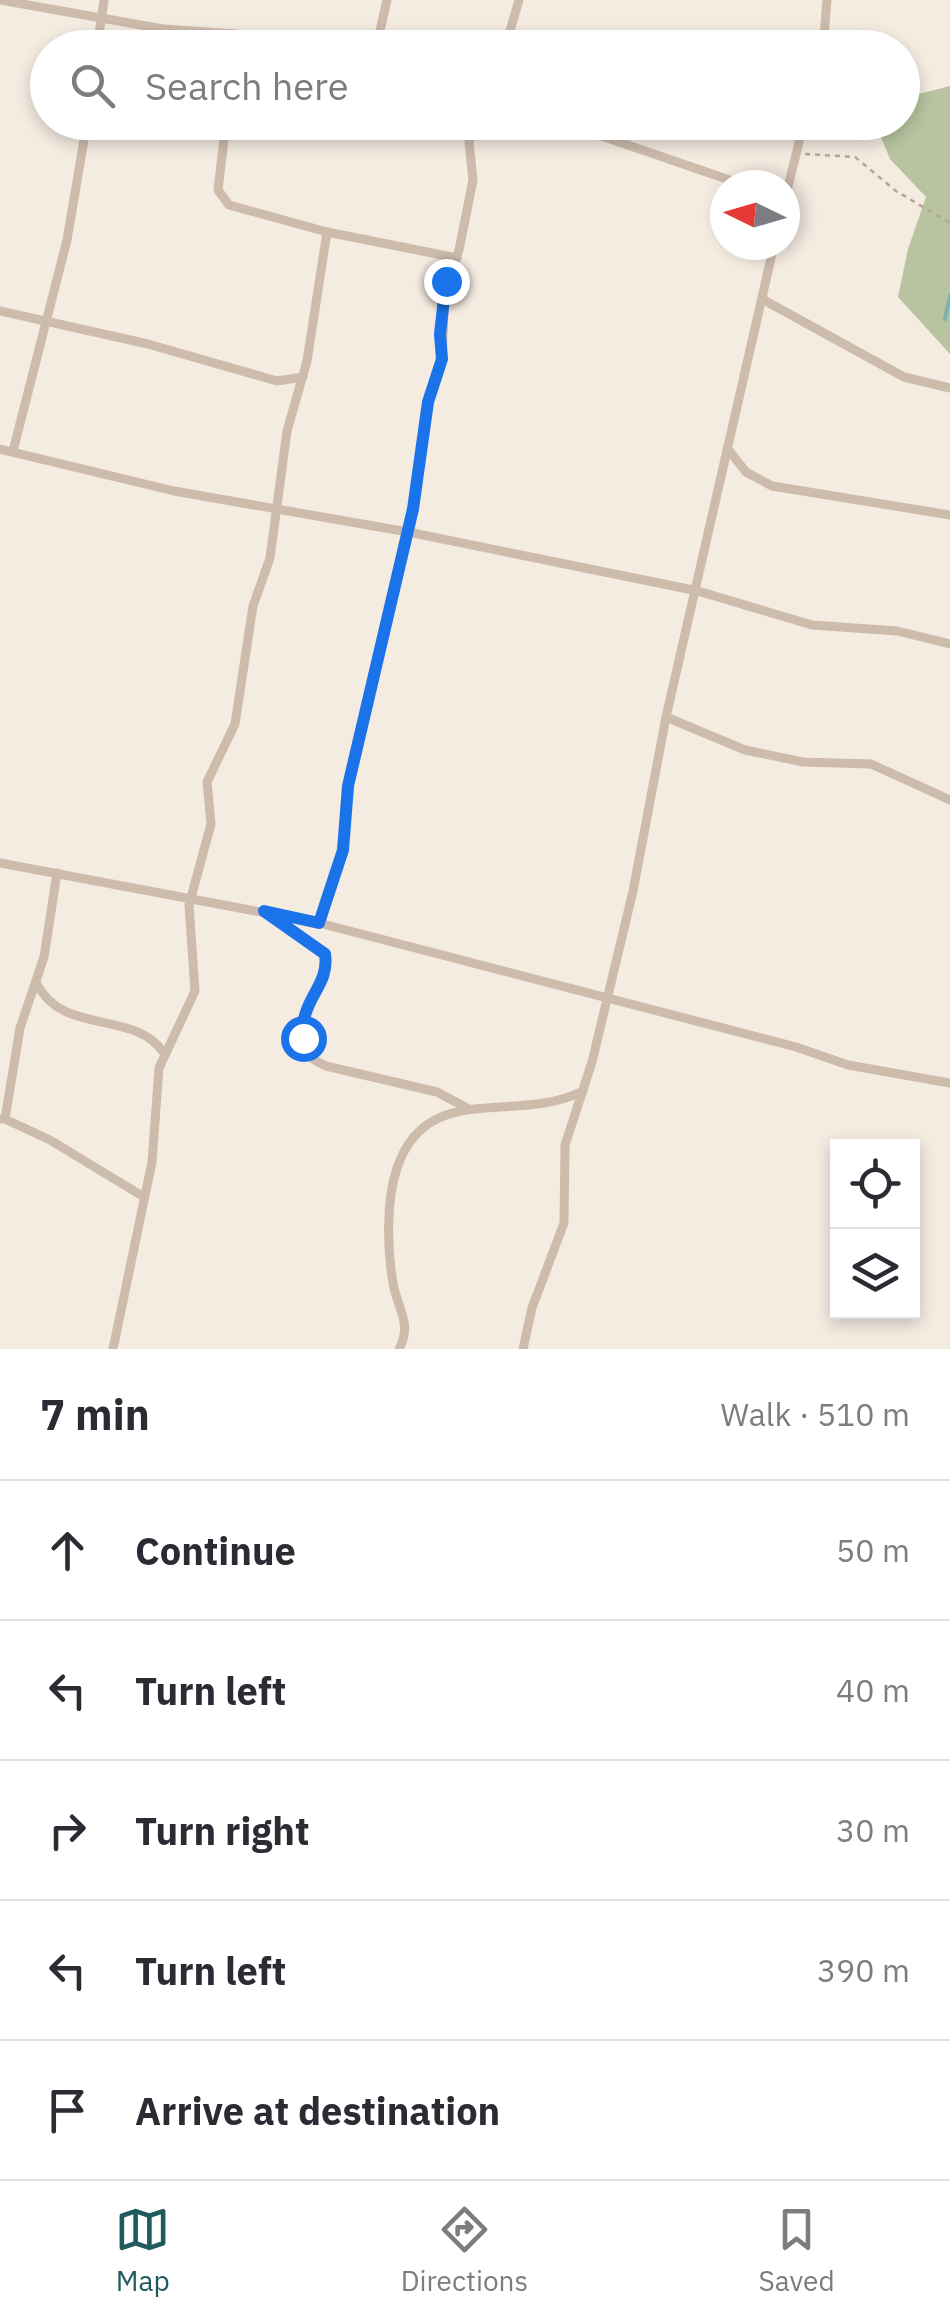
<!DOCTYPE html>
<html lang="en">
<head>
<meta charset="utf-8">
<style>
  :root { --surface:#fff; --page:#f2f2f3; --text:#2b2b33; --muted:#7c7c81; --line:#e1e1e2; --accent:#1f5a5e }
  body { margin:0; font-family:"IBM Plex Sans",sans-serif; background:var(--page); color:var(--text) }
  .controls { position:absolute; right:30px; bottom:30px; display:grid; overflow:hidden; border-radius:0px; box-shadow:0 5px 15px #0003 }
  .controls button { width:90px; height:90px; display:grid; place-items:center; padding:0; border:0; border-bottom:2px solid var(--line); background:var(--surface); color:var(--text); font:50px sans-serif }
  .compass { position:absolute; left:710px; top:170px; width:90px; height:90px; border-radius:50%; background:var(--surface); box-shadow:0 5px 15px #0003; rotate:275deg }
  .stop { position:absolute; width:30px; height:30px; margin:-22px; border:8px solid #1a73e8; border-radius:50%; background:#fff }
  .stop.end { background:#1a73e8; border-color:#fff; box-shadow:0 2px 10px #0008 }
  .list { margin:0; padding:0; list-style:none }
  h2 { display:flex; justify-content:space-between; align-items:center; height:130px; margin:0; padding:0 40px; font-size:42px }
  h2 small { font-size:32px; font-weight:400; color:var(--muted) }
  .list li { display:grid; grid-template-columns:65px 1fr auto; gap:30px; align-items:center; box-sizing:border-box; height:140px; padding:0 40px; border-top:2px solid var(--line) }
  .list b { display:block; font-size:38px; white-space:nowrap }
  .list em { font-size:32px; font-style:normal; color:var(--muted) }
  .icon { flex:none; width:55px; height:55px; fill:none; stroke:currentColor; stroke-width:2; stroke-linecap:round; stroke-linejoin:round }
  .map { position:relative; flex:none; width:950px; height:1349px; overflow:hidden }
  .search { position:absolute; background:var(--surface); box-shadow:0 5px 15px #0003; left:30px; right:30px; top:30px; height:110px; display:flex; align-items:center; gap:25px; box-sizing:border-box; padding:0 35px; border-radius:55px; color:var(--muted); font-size:38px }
  .sheet { height:830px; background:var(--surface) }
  nav { display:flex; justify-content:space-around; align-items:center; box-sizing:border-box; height:140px; border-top:2px solid var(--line); background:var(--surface); font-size:28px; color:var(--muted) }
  nav a { display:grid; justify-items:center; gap:5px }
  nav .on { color:var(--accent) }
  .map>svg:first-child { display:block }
  .green { fill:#b8c4a0 }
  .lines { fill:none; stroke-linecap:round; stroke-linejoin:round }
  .stream { stroke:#7fb0b2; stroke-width:4 }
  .path { stroke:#b9a596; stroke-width:2.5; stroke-dasharray:5 5; stroke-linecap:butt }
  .street { stroke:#cdbbac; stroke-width:9 }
  .route { stroke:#1a73e8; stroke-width:12 }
</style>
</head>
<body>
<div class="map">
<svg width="950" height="1349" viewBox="0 0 950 1349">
  <rect width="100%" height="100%" fill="#f4ebe1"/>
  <!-- green -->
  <polygon class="green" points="950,86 950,354 898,297 908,249 926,197 890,159 876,125 902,122 903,98"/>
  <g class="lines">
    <!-- stream -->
    <polyline class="stream" points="945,319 950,296"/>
    <!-- path -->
    <polyline class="path" points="805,154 855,157 896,191 950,223"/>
    <!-- street -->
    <g class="street">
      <polyline points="0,0 163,29 236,34 277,48"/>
      <polyline points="163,29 183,48"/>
      <polyline points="97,48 104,0"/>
      <polyline points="376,48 387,0"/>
      <polyline points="505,48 519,0"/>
      <polyline points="823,48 827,0"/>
      <polyline points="561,122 744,185"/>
      <polyline points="785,199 804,122"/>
      <polyline points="327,232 457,258"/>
      <polyline points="762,299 904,377 950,388"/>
      <polyline points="0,311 148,344 277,381 303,377"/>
      <polyline points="727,448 746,472 772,486 950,515"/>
      <polyline points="0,449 174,491 408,532 698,591 812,625 897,631 950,644"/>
      <polyline points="13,451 67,240 87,122"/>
      <polyline points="666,717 745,750 803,762 871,764 950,800"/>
      <polyline points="0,863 319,923 796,1047 848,1065 950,1083"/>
      <path d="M 271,916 L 325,955 C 331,988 266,1042 326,1066 L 437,1092 L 469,1109"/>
      <polyline points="319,923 343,850 348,786 417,486 428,402 442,359 445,289 459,250 473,180 469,142 475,122"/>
      <path d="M 37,984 C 63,1036 134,1009 164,1053"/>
      <polyline points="0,1119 5,1119 20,1028 44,957 57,873"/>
      <polyline points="5,1119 50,1140 144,1197"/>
      <polyline points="113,1349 152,1162 159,1068 195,991 189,905 211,824 207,782 235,724 253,606 270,558 287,431 307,361 327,232 229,205 218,190 226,122"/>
      <path d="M 399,1349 C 413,1324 397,1308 393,1283 C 387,1249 386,1201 397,1168 C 427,1079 516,1125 583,1091"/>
      <polyline points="523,1349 532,1308 564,1223 565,1145 592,1062 633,891 666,717 774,245"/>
    </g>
  </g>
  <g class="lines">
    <!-- route -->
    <path class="route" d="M 303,1038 C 300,998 330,987 325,954 L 264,911 L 319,923 L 343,850 L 348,786 L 413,509 L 428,402 L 442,359 L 440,334 L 446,281"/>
  </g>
</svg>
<div class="controls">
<button><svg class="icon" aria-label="locate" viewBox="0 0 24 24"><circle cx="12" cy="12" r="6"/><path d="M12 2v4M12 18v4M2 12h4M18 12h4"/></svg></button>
<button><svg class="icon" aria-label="layers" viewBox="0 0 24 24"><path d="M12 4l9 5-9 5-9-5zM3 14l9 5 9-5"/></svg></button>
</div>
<svg class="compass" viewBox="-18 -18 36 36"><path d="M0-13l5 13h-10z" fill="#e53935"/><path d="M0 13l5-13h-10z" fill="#7c7c81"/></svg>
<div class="stop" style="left:303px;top:1038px"></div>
<div class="stop end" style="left:446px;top:281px"></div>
<div class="search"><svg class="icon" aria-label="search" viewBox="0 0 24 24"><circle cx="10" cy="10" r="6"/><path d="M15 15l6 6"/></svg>Search here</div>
</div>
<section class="sheet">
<h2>7 min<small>Walk · 510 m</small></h2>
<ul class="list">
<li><svg class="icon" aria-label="ahead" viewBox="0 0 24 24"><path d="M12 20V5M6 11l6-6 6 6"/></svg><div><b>Continue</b></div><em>50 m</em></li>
<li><svg class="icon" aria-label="left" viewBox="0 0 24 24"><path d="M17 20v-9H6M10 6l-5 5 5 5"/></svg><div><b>Turn left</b></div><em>40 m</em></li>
<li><svg class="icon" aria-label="right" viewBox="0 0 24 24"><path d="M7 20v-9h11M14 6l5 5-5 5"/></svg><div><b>Turn right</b></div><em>30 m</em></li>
<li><svg class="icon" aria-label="left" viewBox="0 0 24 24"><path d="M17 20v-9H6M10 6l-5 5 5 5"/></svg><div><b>Turn left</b></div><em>390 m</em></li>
<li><svg class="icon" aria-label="arrive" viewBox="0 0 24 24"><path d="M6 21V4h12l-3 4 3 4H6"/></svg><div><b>Arrive at destination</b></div></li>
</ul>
</section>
<nav>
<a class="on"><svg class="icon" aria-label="map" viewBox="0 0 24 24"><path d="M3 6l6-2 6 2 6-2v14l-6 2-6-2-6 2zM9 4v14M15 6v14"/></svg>Map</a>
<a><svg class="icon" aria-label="directions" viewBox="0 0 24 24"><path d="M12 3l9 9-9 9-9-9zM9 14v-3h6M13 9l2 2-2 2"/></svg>Directions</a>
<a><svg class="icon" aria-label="saved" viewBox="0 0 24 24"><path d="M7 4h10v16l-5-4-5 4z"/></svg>Saved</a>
</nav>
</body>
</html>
